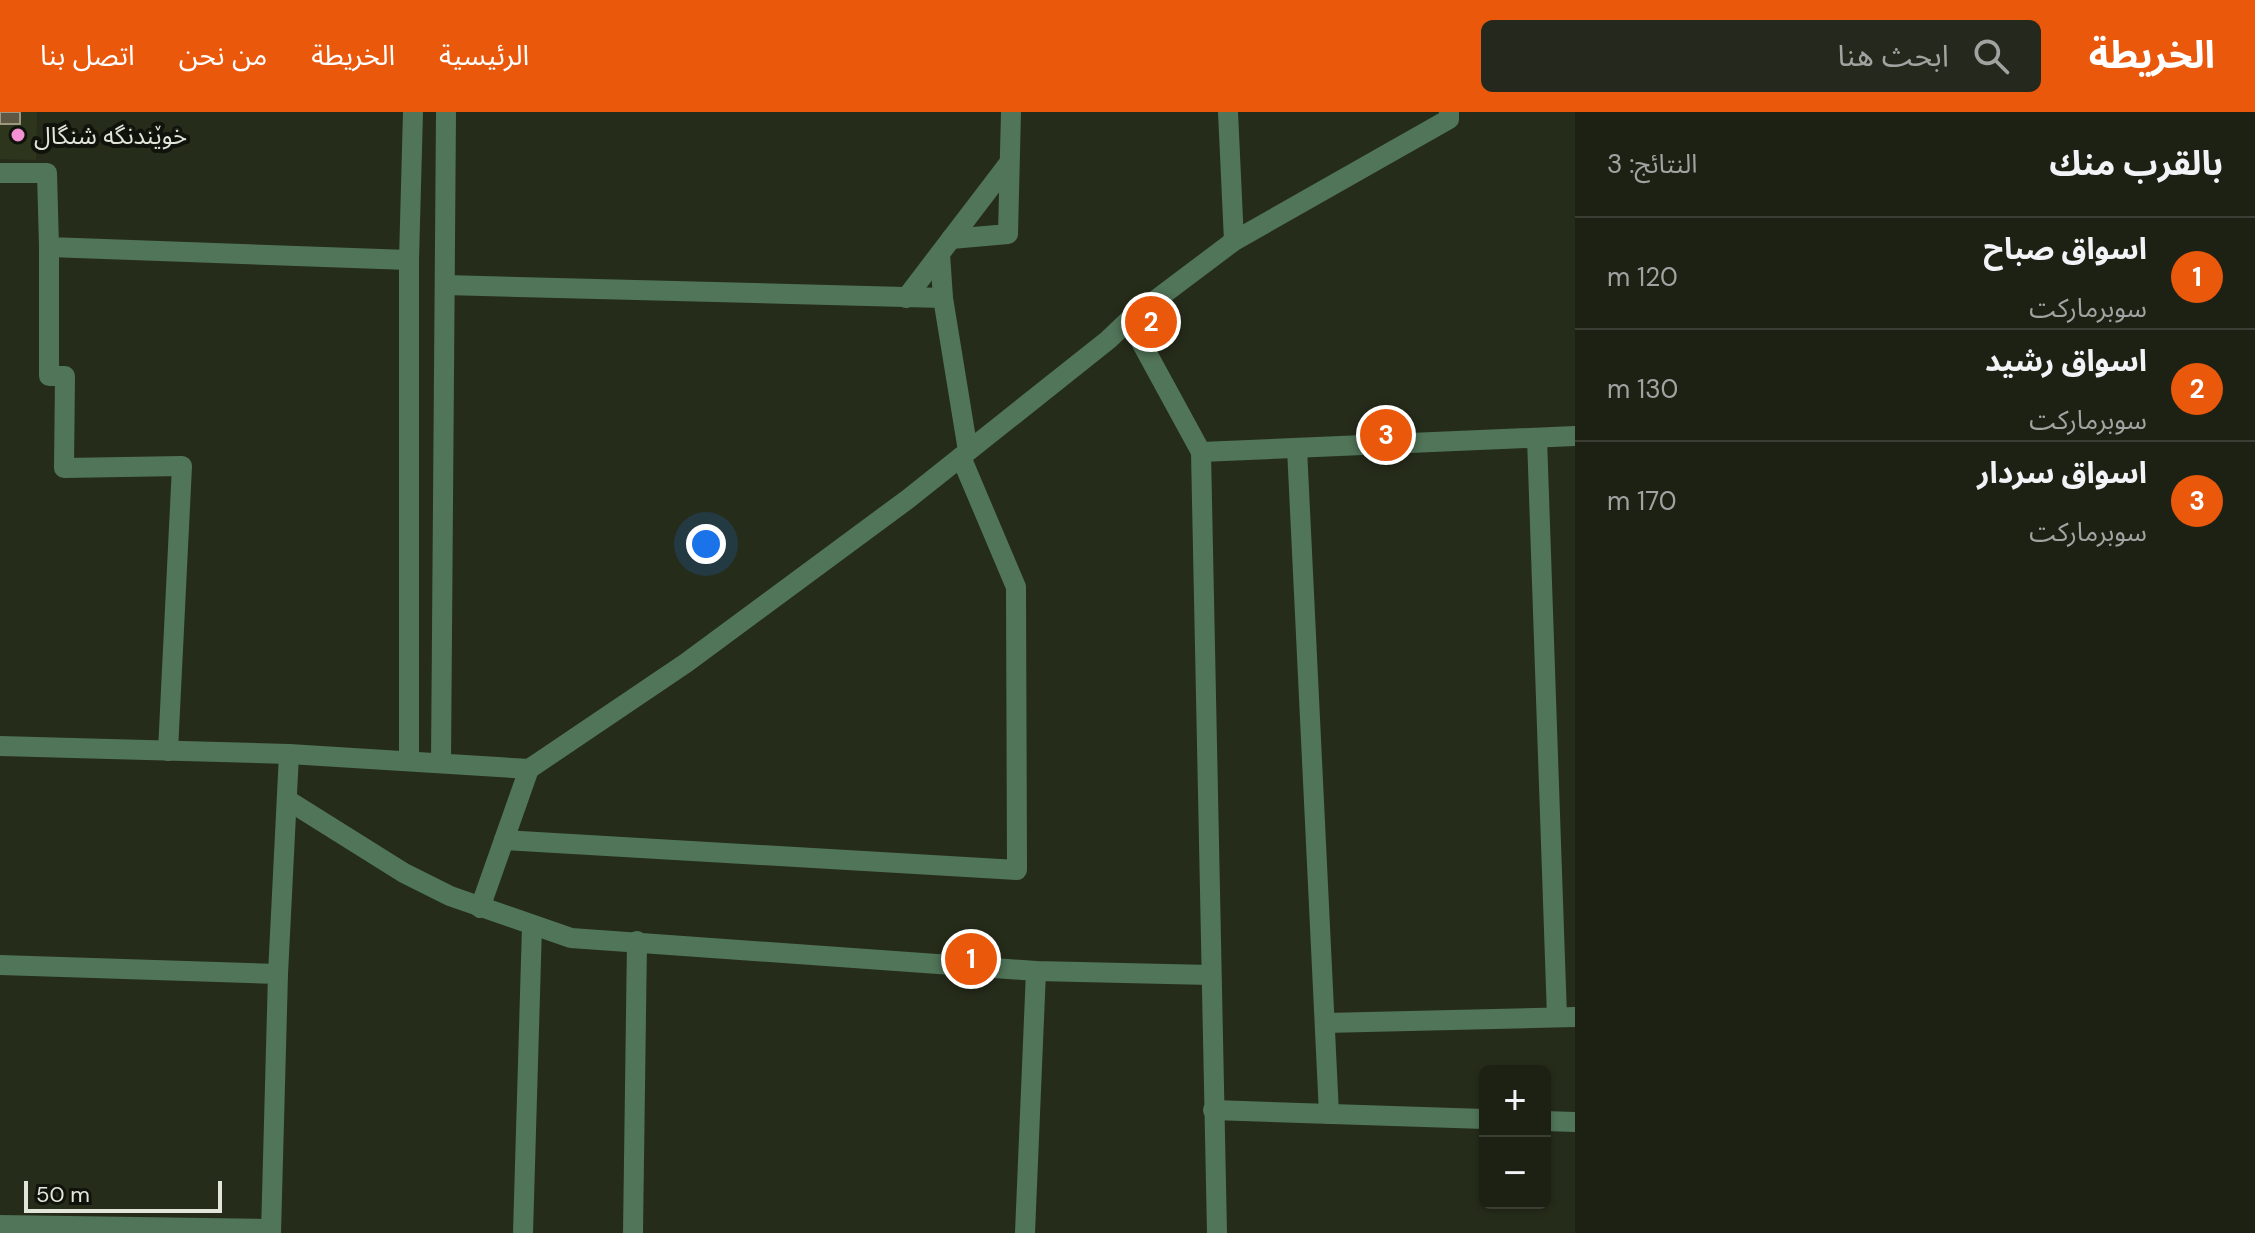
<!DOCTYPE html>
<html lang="ar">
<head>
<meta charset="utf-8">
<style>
  :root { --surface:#1c2114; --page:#25291d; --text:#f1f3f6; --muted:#a0a3a0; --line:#3a3e34; --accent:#ea580c }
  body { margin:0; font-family:"DM Sans","Noto Sans Arabic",sans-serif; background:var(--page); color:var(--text); direction:rtl }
  .controls { position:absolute; right:24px; bottom:24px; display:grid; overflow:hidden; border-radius:12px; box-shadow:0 2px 6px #0004 }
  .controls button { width:72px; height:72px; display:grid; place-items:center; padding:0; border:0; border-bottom:2px solid var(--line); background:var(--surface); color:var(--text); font:40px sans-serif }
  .scale { position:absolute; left:24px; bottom:20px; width:198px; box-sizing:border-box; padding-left:8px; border:4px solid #e1e5da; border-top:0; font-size:22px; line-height:28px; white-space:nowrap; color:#e1e5da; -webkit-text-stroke:6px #10130b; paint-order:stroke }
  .you { position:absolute; left:706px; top:432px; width:28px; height:28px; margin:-20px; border:6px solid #fff; border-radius:50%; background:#1a73e8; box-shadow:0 0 0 12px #1a73e833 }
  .badge { display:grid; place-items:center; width:52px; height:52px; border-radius:50%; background:var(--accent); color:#fff; font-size:26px; font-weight:700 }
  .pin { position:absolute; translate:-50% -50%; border:4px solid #fff; box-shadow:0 2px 8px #0006 }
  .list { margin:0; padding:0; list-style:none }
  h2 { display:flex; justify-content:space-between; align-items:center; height:104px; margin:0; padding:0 32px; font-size:34px }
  h2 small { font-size:26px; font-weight:400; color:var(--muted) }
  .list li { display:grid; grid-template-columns:52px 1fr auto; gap:24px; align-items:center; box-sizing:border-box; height:112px; padding:0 32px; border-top:2px solid var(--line) }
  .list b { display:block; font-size:30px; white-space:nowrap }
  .list p { margin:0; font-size:26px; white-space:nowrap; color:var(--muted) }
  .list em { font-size:26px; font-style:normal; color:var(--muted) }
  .icon { flex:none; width:44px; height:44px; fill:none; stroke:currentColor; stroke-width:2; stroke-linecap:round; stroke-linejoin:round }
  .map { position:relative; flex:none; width:1575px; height:1121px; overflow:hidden; direction:ltr }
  header { display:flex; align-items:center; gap:48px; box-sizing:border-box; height:112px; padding:0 40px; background:var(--accent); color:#fff }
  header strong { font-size:38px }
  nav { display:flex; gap:44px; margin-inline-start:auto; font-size:28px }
  .search { width:560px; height:72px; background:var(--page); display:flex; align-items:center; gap:20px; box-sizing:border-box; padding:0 28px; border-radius:12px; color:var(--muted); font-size:30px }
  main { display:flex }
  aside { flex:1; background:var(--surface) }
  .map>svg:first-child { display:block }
  .built { fill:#2d351d }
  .building { fill:#5d5844; stroke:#9d9782; stroke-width:2 }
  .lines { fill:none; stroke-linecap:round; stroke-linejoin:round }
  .minor { stroke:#517559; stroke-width:20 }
  .poi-dot { fill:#f491d3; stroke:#10130b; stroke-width:3 }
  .labels { text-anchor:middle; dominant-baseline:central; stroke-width:8; stroke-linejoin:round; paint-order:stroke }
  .poi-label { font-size:24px; fill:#e1e5da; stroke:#10130b; text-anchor:start }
</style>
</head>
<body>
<header>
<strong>الخريطة</strong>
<div class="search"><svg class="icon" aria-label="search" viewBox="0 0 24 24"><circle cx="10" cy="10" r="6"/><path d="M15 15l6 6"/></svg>ابحث هنا</div>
<nav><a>الرئيسية</a><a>الخريطة</a><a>من نحن</a><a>اتصل بنا</a></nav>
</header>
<main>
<aside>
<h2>بالقرب منك<small>النتائج: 3</small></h2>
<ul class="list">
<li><span class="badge">1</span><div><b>اسواق صباح</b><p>سوبرماركت</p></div><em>120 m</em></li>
<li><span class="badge">2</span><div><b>اسواق رشيد</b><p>سوبرماركت</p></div><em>130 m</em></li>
<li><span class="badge">3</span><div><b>اسواق سردار</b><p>سوبرماركت</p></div><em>170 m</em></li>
</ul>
</aside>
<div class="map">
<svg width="1575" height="1121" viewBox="0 0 1575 1121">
  <rect width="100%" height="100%" fill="#262c1a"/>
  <!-- built -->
  <polygon class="built" points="0,0 37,0 36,48 0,47"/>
  <!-- building -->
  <rect class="building" x="0" y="0" width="20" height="12"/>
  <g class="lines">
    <!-- minor -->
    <g class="minor">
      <polyline points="1228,0 1234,129"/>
      <polyline points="0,61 47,61 49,135 409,148"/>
      <polyline points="951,127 1008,122 1011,0"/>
      <polyline points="49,135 49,264 65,264 64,356 182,354 168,639"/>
      <polyline points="940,142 943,186 968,339"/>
      <polyline points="445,173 943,186"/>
      <polyline points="906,186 1009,51"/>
      <polyline points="1129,208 1201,340 1217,1121"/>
      <polyline points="1537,326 1557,905"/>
      <polyline points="1297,336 1329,1002"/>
      <polyline points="1201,340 1575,324"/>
      <polyline points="0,634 289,642 529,657 686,551 908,387 1108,228 1129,208 1234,129 1449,7 1449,0"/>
      <polyline points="409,649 409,148 413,0"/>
      <polyline points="441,651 446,0"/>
      <polyline points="289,689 404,761 450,784 571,826 1036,859 1211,863"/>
      <polyline points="504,728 1017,758 1016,475 961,345"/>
      <polyline points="480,796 529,657"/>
      <polyline points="0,853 278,862"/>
      <polyline points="1325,911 1575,905"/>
      <polyline points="1213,998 1485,1007"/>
      <polyline points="1545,1009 1575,1010"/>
      <polyline points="0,1113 271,1117"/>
      <polyline points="271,1121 278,862 289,642"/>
      <polyline points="523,1121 532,814"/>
      <polyline points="633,1121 637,829"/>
      <polyline points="1025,1121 1036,859"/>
    </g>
  </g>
  <!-- markers -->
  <circle class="poi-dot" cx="18" cy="23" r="8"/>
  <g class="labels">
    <!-- poi labels -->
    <g class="poi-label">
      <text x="34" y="23">خوێندنگە شنگال</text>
    </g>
  </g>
</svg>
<div class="controls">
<button>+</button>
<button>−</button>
</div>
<div class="scale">50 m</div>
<div class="you"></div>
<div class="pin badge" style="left:971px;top:847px">1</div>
<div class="pin badge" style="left:1151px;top:210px">2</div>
<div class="pin badge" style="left:1386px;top:323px">3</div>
</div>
</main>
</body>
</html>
